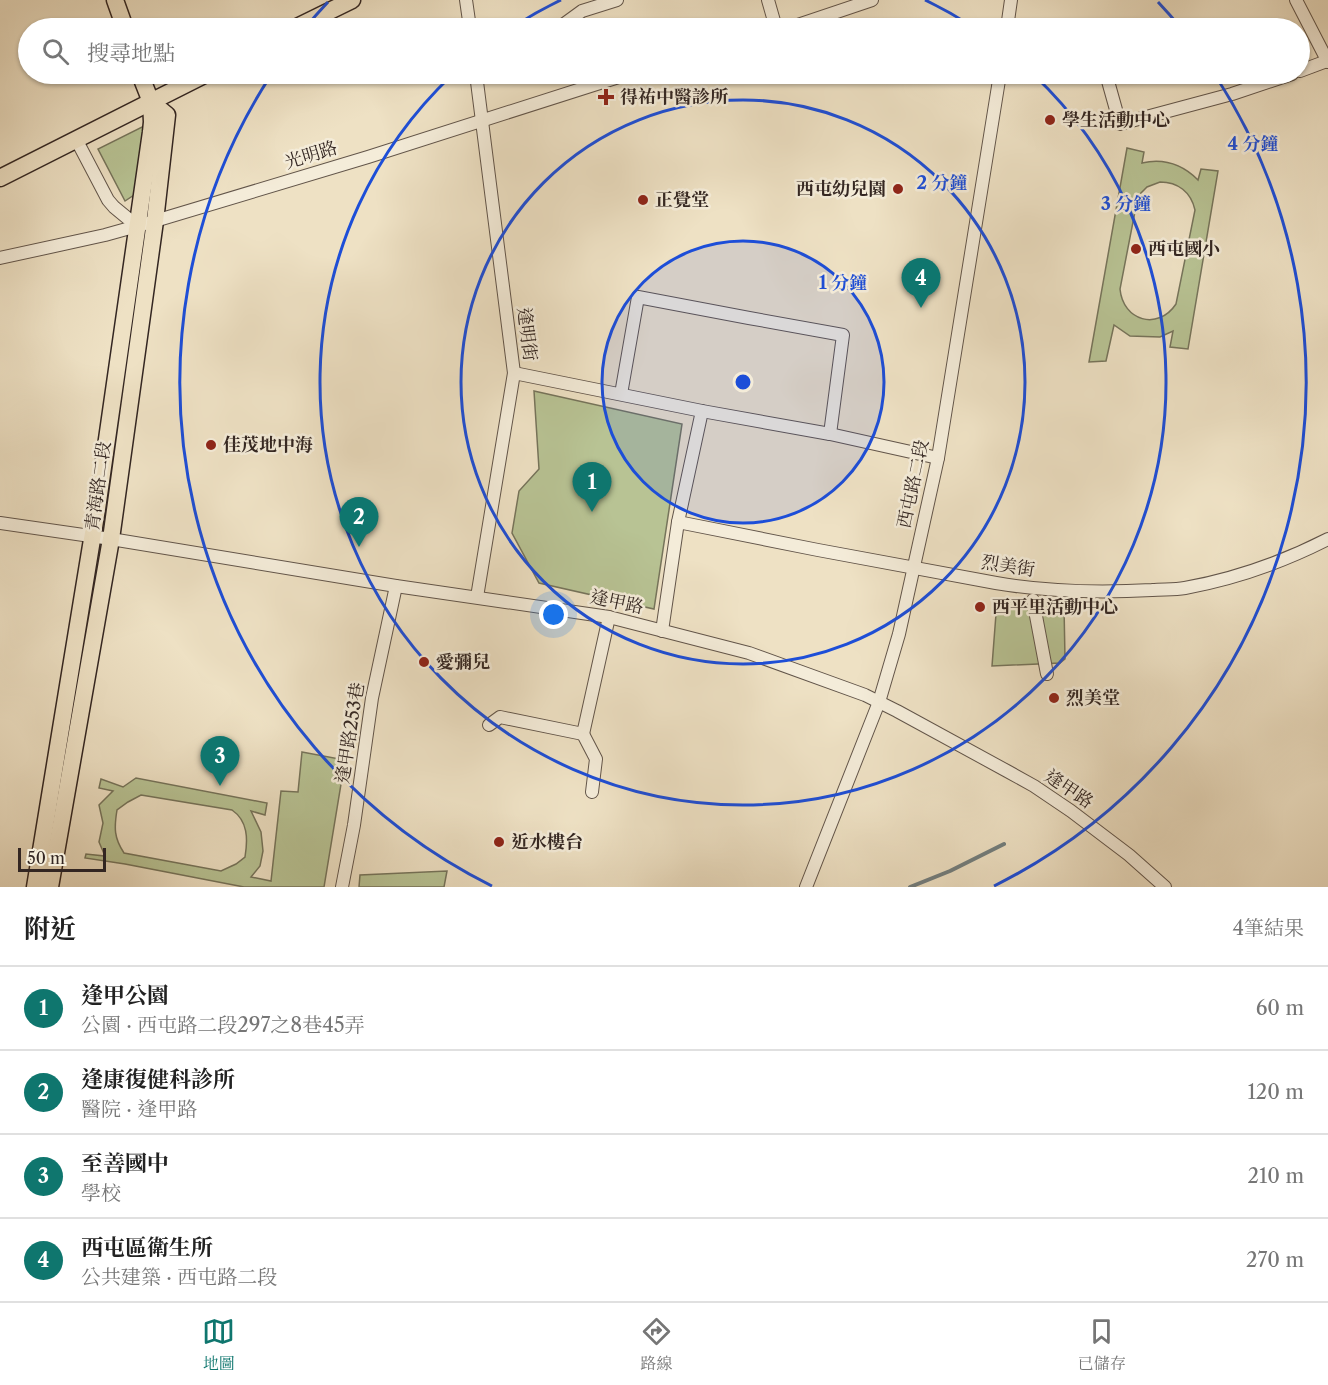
<!DOCTYPE html>
<html lang="zh-TW">
<head>
<meta charset="utf-8">
<style>
  :root { --surface:#fff; --page:#f6f6f6; --text:#222; --muted:#767676; --line:#e0e0e0; --accent:#0f766e }
  body { margin:0; font-family:"Libre Caslon Text","Noto Serif TC",serif; background:var(--page); color:var(--text) }
  .scale { position:absolute; left:18px; bottom:15px; width:88px; box-sizing:border-box; padding-left:6px; border:3px solid #332622; border-top:0; font-size:16px; line-height:21px; white-space:nowrap; color:#332622; -webkit-text-stroke:4px #f4ecd9; paint-order:stroke }
  .you { position:absolute; left:554px; top:615px; width:21px; height:21px; margin:-15px; border:4px solid #fff; border-radius:50%; background:#1a73e8; box-shadow:0 0 0 9px #1a73e833 }
  .badge { display:grid; place-items:center; width:39px; height:39px; border-radius:50%; background:var(--accent); color:#fff; font-size:20px; font-weight:700 }
  .pin { position:absolute; translate:-50% -50px; filter:drop-shadow(0 2px 3px #0008) }
  .pin::after { content:''; position:absolute; top:32px; width:21px; height:18px; background:inherit; clip-path:polygon(0 0,100% 0,50% 100%) }
  .list { margin:0; padding:0; list-style:none }
  h2 { display:flex; justify-content:space-between; align-items:center; height:78px; margin:0; padding:0 24px; font-size:26px }
  h2 small { font-size:20px; font-weight:400; color:var(--muted) }
  .list li { display:grid; grid-template-columns:39px 1fr auto; gap:18px; align-items:center; box-sizing:border-box; height:84px; padding:0 24px; border-top:2px solid var(--line) }
  .list b { display:block; font-size:22px; white-space:nowrap }
  .list p { margin:0; font-size:20px; white-space:nowrap; color:var(--muted) }
  .list em { font-size:20px; font-style:normal; color:var(--muted) }
  .icon { flex:none; width:33px; height:33px; fill:none; stroke:currentColor; stroke-width:2; stroke-linecap:round; stroke-linejoin:round }
  .map { position:relative; flex:none; width:1328px; height:887px; overflow:hidden }
  .search { position:absolute; background:var(--surface); box-shadow:0 2px 4px #0004; left:18px; right:18px; top:18px; height:66px; display:flex; align-items:center; gap:15px; box-sizing:border-box; padding:0 21px; border-radius:33px; color:var(--muted); font-size:22px }
  .sheet { height:414px; background:var(--surface) }
  nav { display:flex; justify-content:space-around; align-items:center; box-sizing:border-box; height:84px; border-top:2px solid var(--line); background:var(--surface); font-size:16px; color:var(--muted) }
  nav a { display:grid; justify-items:center; gap:3px }
  nav .on { color:var(--accent) }
  .map>svg:first-child { display:block }
  .green { fill:#b8c394; stroke:#76745b; stroke-width:1.5; fill-rule:evenodd }
  .lines { fill:none; stroke-linecap:round; stroke-linejoin:round }
  .stream { stroke:#737f7f; stroke-width:4 }
  .minor-casing { stroke:#62554a; stroke-width:14 }
  .major-casing { stroke:#332622; stroke-width:19 }
  .minor { stroke:#f4ecd9; stroke-width:12 }
  .major { stroke:#eee1c4; stroke-width:16 }
  .ring { fill:none; stroke:#1d4ed8; stroke-width:3 }
  .poi-dot { fill:#8f2418; stroke:#f4ecd9; stroke-width:2 }
  .labels { text-anchor:middle; dominant-baseline:central; stroke-width:5; stroke-linejoin:round; paint-order:stroke }
  .poi-label { font-size:18px; font-weight:bold; fill:#332622; stroke:#f4ecd9; text-anchor:start }
  .street-label { font-size:18px; fill:#332622; stroke:#f4ecd9 }
  .centre { fill:#1d4ed8; stroke:#f4ecd9; stroke-width:3 }
  .ring-label { font-size:18px; text-anchor:middle; font-weight:bold; fill:#1d4ed8; stroke:#f4ecd9; stroke-width:5; stroke-linejoin:round; paint-order:stroke }
</style>
</head>
<body>
<div class="map">
<svg width="1328" height="887" viewBox="0 0 1328 887">
  <rect width="100%" height="100%" fill="#eee1c4"/>
  <filter id="stains"><feTurbulence type="fractalNoise" baseFrequency=".00333" numOctaves="4"/><feColorMatrix values="0 0 0 0 .2 0 0 0 0 .09 0 0 0 0 .02 0 0 0 .5 -.17"/></filter>
  <radialGradient id="worn" r=".72"><stop offset=".6" stop-color="#630" stop-opacity="0"/><stop offset="1" stop-color="#630" stop-opacity=".3"/></radialGradient>
  <!-- green -->
  <g class="green">
    <polygon points="144,126 134,195 125,201 98,149"/>
    <path d="M 1127,148 L 1144,152 L 1142,163 C 1164,158 1182,164 1198,180 L 1201,169 L 1218,171 L 1188,349 L 1170,347 L 1173,331 L 1160,337 L 1130,336 L 1114,325 L 1106,361 L 1089,362 ZM 1160,182 C 1178,182 1191,192 1195,210 L 1176,304 C 1158,331 1123,321 1120,289 L 1138,196 L 1147,187 Z"/>
    <polygon points="534,391 682,424 654,609 539,583 512,533 519,491 539,469"/>
    <polygon points="997,601 1064,606 1065,659 1060,663 992,666"/>
    <path d="M 302,752 L 345,760 L 324,887 L 244,887 L 125,864 L 85,858 L 86,854 L 105,856 L 99,842 L 103,823 L 99,805 L 113,791 L 99,788 L 101,779 L 123,787 L 136,778 L 267,803 L 265,815 L 251,811 L 261,832 L 263,851 L 260,866 L 251,877 L 271,881 L 281,791 L 298,792 ZM 141,795 L 232,810 C 248,821 248,839 245,857 L 236,864 L 221,871 L 124,853 C 114,838 114,828 117,810 L 128,802 Z"/>
    <polygon points="447,871 444,887 359,887 360,875"/>
  </g>
  <g class="lines">
    <!-- stream -->
    <polyline class="stream" points="910,887 950,871 1004,844"/>
    <!-- minor casing -->
    <g class="minor-casing">
      <g id="minor">
        <polyline points="466,0 470,28"/>
        <polyline points="768,0 776,28"/>
        <polyline points="1296,0 1328,62"/>
        <polyline points="560,27 582,11 617,0"/>
        <polyline points="789,28 872,0"/>
        <polyline points="1007,28 1011,0"/>
        <polyline points="1300,71 1327,61"/>
        <polyline points="476,74 514,373 477,597"/>
        <polyline points="1106,74 1120,124 1232,94 1292,74"/>
        <polyline points="76,139 108,200 114,207 137,226"/>
        <polyline points="0,258 105,235 155,221 368,157 628,74"/>
        <polyline points="514,373 702,411 830,434 938,458"/>
        <polyline points="621,394 638,297 749,318 843,335 830,434"/>
        <path d="M 678,522 L 818,550 L 996,583 C 1048,592 1100,593 1152,590 C 1163,589 1174,590 1185,588 C 1234,579 1283,562 1328,539"/>
        <polyline points="0,523 111,539 396,586 609,617 749,653 865,695 897,711 1007,771 1034,786 1071,811 1129,855 1165,887"/>
        <polyline points="1033,600 1047,674"/>
        <polyline points="662,631 678,522 702,411"/>
        <polyline points="489,725 500,717 583,734 609,617"/>
        <polyline points="583,734 596,759 592,792"/>
        <polyline points="342,887 354,825 372,698 396,586"/>
        <polyline points="806,887 879,702 899,634 938,458 1000,74"/>
      </g>
    </g>
    <!-- major casing -->
    <g class="major-casing">
      <g id="major">
        <polyline points="115,0 125,28"/>
        <polyline points="295,28 352,0"/>
        <polyline points="0,178 206,74"/>
        <polyline points="35,887 97,509 151,132 152,122 151,102 140,74"/>
        <polyline points="50,887 111,539 155,221 167,115 151,102"/>
      </g>
    </g>
    <!-- minor -->
    <use href="#minor" class="minor"/>
    <!-- major -->
    <use href="#major" class="major"/>
  </g>
  <!-- distance rings -->
  <circle cx="743" cy="382" r="141" fill="#1d4ed8" fill-opacity=".12"/>
  <g class="ring">
    <circle cx="743" cy="382" r="141"/>
    <circle cx="743" cy="382" r="282"/>
    <path d="M513 27A423 423 0 0 1 561 0M925 0A423 423 0 0 1 973 27M1034 75A423 423 0 1 1 452 75"/>
    <path d="M492 886A563 563 0 0 1 271 75M305 28A563 563 0 0 1 328 2M1158 2A563 563 0 0 1 1181 28M1215 75A563 563 0 0 1 994 886"/>
  </g>
  <!-- markers -->
  <g class="poi-dot">
    <path d="M603 88h6v6h6v6h-6v6h-6v-6h-6v-6h6z"/>
    <circle cx="1050" cy="120" r="6"/>
    <circle cx="898" cy="189" r="6"/>
    <circle cx="643" cy="200" r="6"/>
    <circle cx="1136" cy="249" r="6"/>
    <circle cx="211" cy="445" r="6"/>
    <circle cx="980" cy="607" r="6"/>
    <circle cx="424" cy="662" r="6"/>
    <circle cx="1054" cy="698" r="6"/>
    <circle cx="499" cy="842" r="6"/>
  </g>
  <g class="labels">
    <!-- poi labels -->
    <g class="poi-label">
      <text x="620" y="97">得祐中醫診所</text>
      <text x="1062" y="120">學生活動中心</text>
      <text x="886" y="189" text-anchor="end">西屯幼兒園</text>
      <text x="655" y="200">正覺堂</text>
      <text x="1148" y="249">西屯國小</text>
      <text x="223" y="445">佳茂地中海</text>
      <text x="992" y="607">西平里活動中心</text>
      <text x="436" y="662">愛彌兒</text>
      <text x="1066" y="698">烈美堂</text>
      <text x="511" y="842">近水樓台</text>
    </g>
    <!-- street labels -->
    <g class="street-label">
      <text transform="translate(311 155) rotate(-17)">光明路</text>
      <text transform="translate(527 334) rotate(83)">逢明街</text>
      <text transform="translate(913 484) rotate(-78)">西屯路二段</text>
      <text transform="translate(98 486) rotate(-82)">青海路二段</text>
      <text transform="translate(1008 566) rotate(9)">烈美街</text>
      <text transform="translate(617 602) rotate(12)">逢甲路</text>
      <text transform="translate(350 733) rotate(-81)">逢甲路253巷</text>
      <text transform="translate(1069 789) rotate(34)">逢甲路</text>
    </g>
  </g>
  <circle cx="743" cy="382" r="9" class="centre"/>
  <g class="ring-label">
    <text x="1253" y="150">4 分鐘</text>
    <text x="942" y="189">2 分鐘</text>
    <text x="1126" y="210">3 分鐘</text>
    <text x="843" y="289">1 分鐘</text>
  </g>
  <rect width="100%" height="100%" filter="url(#stains)"/>
  <rect width="100%" height="100%" fill="url(#worn)"/>
</svg>
<div class="scale">50 m</div>
<div class="you"></div>
<div class="pin badge" style="left:592px;top:512px">1</div>
<div class="pin badge" style="left:359px;top:547px">2</div>
<div class="pin badge" style="left:220px;top:786px">3</div>
<div class="pin badge" style="left:921px;top:308px">4</div>
<div class="search"><svg class="icon" aria-label="search" viewBox="0 0 24 24"><circle cx="10" cy="10" r="6"/><path d="M15 15l6 6"/></svg>搜尋地點</div>
</div>
<section class="sheet">
<h2>附近<small>4筆結果</small></h2>
<ul class="list">
<li><span class="badge">1</span><div><b>逢甲公園</b><p>公園 · 西屯路二段297之8巷45弄</p></div><em>60 m</em></li>
<li><span class="badge">2</span><div><b>逢康復健科診所</b><p>醫院 · 逢甲路</p></div><em>120 m</em></li>
<li><span class="badge">3</span><div><b>至善國中</b><p>學校</p></div><em>210 m</em></li>
<li><span class="badge">4</span><div><b>西屯區衛生所</b><p>公共建築 · 西屯路二段</p></div><em>270 m</em></li>
</ul>
</section>
<nav>
<a class="on"><svg class="icon" aria-label="map" viewBox="0 0 24 24"><path d="M3 6l6-2 6 2 6-2v14l-6 2-6-2-6 2zM9 4v14M15 6v14"/></svg>地圖</a>
<a><svg class="icon" aria-label="directions" viewBox="0 0 24 24"><path d="M12 3l9 9-9 9-9-9zM9 14v-3h6M13 9l2 2-2 2"/></svg>路線</a>
<a><svg class="icon" aria-label="saved" viewBox="0 0 24 24"><path d="M7 4h10v16l-5-4-5 4z"/></svg>已儲存</a>
</nav>
</body>
</html>
